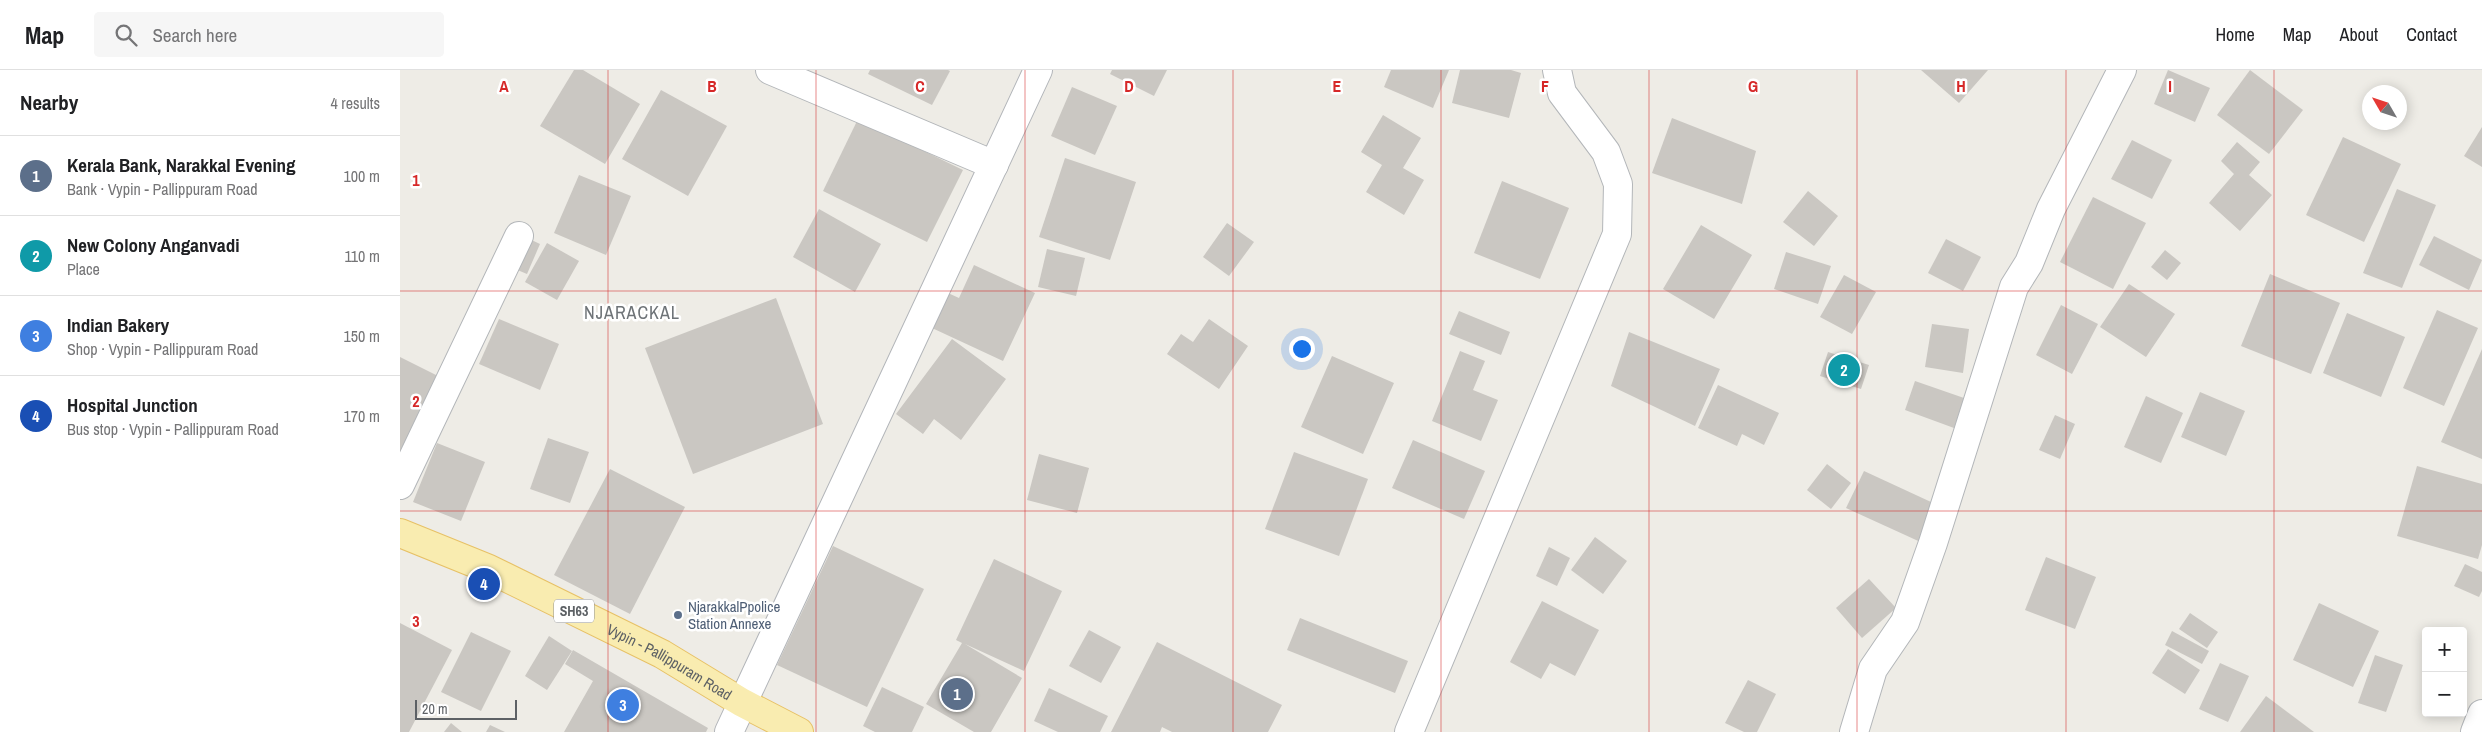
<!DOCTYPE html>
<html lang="en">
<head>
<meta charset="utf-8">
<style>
  :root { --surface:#fff; --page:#f6f6f6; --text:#202124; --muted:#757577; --line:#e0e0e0; --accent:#dc483e }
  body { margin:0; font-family:"Archivo Narrow",sans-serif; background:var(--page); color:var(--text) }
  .controls { position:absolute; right:15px; bottom:15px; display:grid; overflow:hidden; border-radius:5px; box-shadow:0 2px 12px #0003 }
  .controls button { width:45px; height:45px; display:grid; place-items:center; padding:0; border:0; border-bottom:1px solid var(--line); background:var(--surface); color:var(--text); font:25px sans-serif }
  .compass { position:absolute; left:1962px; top:15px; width:45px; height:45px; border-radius:50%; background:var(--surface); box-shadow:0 2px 12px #0003; rotate:309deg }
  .scale { position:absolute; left:15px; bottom:12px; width:102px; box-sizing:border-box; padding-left:5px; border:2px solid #5d6165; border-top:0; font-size:14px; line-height:18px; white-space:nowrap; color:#5d6165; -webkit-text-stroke:4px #fff; paint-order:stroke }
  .you { position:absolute; left:901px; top:278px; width:18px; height:18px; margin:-12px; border:4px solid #fff; border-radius:50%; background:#1a73e8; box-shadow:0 0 0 8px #1a73e833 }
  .badge { display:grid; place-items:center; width:32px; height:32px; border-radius:50%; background:var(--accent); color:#fff; font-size:16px; font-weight:700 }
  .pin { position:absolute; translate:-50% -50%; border:2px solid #fff; box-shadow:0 1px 5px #0006 }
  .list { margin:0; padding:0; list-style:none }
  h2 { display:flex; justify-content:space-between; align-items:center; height:65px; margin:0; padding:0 20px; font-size:21px }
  h2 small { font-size:16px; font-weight:400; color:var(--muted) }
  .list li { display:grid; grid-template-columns:32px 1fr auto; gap:15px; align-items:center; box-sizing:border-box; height:80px; padding:0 20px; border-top:1px solid var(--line) }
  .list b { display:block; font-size:19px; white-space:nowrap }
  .list p { margin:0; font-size:16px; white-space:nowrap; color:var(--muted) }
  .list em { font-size:16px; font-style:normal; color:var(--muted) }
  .icon { flex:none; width:28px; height:28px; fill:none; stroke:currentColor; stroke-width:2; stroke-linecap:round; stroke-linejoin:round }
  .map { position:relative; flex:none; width:2082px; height:662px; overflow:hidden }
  header { display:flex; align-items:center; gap:30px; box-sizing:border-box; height:70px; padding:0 25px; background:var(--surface); border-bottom:1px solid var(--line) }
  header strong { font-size:24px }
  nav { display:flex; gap:28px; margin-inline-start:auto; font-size:18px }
  .search { width:350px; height:45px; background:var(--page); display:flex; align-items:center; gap:12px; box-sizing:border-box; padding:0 18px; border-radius:5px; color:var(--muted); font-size:19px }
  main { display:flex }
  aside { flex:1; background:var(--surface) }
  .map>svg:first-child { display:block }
  .building { fill:#cac7c2 }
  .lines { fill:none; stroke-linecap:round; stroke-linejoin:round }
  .minor-casing { stroke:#b3b6b9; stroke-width:30 }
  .secondary-casing { stroke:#b2b5b9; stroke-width:30 }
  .primary-casing { stroke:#e7c166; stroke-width:30 }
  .minor { stroke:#fff; stroke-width:28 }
  .secondary { stroke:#fff; stroke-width:28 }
  .primary { stroke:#f9ecb0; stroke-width:28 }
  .grid { fill:none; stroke:#d62828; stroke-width:1; stroke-opacity:0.55 }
  .service-dot { fill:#5c6f8a; stroke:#fff; stroke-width:2 }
  .labels { text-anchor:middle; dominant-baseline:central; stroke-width:5; stroke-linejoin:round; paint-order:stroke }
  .shield { fill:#fff; stroke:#8e9093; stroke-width:1 }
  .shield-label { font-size:14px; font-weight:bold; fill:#5d6165 }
  .service-label { font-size:15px; fill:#4e5e75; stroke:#fff; text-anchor:start }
  .street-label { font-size:15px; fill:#5d6165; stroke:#fff }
  .quarter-label { font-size:18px; letter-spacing:1px; fill:#6e7377; stroke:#fff }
  .grid-label { font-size:16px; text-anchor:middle; font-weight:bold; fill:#d62828; stroke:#fff; stroke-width:5; stroke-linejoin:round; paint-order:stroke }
</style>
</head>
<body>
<header>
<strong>Map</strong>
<div class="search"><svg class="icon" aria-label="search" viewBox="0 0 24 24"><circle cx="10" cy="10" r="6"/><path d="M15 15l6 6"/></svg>Search here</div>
<nav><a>Home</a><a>Map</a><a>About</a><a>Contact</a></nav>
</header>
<main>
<aside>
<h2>Nearby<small>4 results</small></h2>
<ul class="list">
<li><span class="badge" style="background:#5c6f8a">1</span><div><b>Kerala Bank, Narakkal Evening</b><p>Bank · Vypin - Pallippuram Road</p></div><em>100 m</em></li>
<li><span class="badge" style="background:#0f9aa8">2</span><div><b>New Colony Anganvadi</b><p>Place</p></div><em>110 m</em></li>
<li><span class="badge" style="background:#3f7fe0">3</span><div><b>Indian Bakery</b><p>Shop · Vypin - Pallippuram Road</p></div><em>150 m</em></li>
<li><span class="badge" style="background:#1a4fb4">4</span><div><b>Hospital Junction</b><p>Bus stop · Vypin - Pallippuram Road</p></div><em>170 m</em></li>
</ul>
</aside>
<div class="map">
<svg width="2082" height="662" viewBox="0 0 2082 662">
  <rect width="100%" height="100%" fill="#eeece6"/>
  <!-- building -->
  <g class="building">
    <polygon points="174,0 183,0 240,34 205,94 140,56"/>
    <polygon points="470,0 548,0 550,1 532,35 468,4"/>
    <polygon points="712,0 767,0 754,26 710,4"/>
    <polygon points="991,0 1049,0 1033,38 984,17"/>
    <polygon points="1060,0 1111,0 1121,3 1109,48 1052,33"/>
    <polygon points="1521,0 1588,0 1559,33"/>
    <polygon points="1768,0 1810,18 1795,52 1754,34"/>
    <polygon points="1850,0 1903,40 1869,84 1817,45"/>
    <polygon points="672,17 717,36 695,85 651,66"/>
    <polygon points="261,20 327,56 288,126 222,89"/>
    <polygon points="983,45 1021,68 1003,98 1024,110 1004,145 966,122 982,95 961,82"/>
    <polygon points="1272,48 1356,81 1342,134 1252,103"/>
    <polygon points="458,49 563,100 527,172 423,121"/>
    <polygon points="2082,57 2082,97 2064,86"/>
    <polygon points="1943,67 2001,94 1964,172 1906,145"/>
    <polygon points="1732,70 1772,90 1752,129 1711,109"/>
    <polygon points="1837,72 1860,92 1849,105 1872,125 1840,161 1809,133 1834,104 1821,91"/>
    <polygon points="665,88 736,112 710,190 639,167"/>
    <polygon points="179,105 231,126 206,185 154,163"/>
    <polygon points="1102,111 1169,138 1140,209 1074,183"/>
    <polygon points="1997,119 2036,135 2002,218 1963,203"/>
    <polygon points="1408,121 1438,146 1414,176 1383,152"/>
    <polygon points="1693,127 1746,153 1713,219 1660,192"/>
    <polygon points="419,139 481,174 455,222 393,187"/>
    <polygon points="827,153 854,172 829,206 803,187"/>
    <polygon points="1301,155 1352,185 1314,249 1263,219"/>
    <polygon points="121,165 140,174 127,204 108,196"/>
    <polygon points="2034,166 2082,190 2069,220 2019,195"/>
    <polygon points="1546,169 1581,187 1563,221 1528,203"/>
    <polygon points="147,173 179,191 157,230 125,212"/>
    <polygon points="647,179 685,188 676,226 638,217"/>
    <polygon points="1765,180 1781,193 1767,210 1751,197"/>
    <polygon points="1386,182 1431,196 1418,234 1374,219"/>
    <polygon points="574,195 635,223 603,291 532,258 548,223 559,228"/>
    <polygon points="1870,204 1940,233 1911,304 1841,276"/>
    <polygon points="1444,205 1476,222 1452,264 1420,247"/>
    <polygon points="1729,214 1775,244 1746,287 1700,257"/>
    <polygon points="376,228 423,354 293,404 245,278"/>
    <polygon points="1661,235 1698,254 1672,304 1636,285"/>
    <polygon points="2037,240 2078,258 2044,336 2003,318"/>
    <polygon points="1059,241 1110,262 1101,285 1049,264"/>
    <polygon points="1947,243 2005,267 1981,327 1923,303"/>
    <polygon points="99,249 159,274 140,320 79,294"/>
    <polygon points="809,249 848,276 819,319 767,284 781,264 793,272"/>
    <polygon points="1532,254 1569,259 1563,303 1525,297"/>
    <polygon points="1229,262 1320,299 1295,356 1211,316"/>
    <polygon points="552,269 606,309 561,370 534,349 523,364 496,344"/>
    <polygon points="2082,279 2082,389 2041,372"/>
    <polygon points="1060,281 1085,291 1073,320 1098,330 1081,371 1032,351"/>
    <polygon points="1428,282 1469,295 1461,319 1420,306"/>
    <polygon points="932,286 994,313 963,384 901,357"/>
    <polygon points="0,287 40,307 0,383"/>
    <polygon points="1515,311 1564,328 1554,358 1505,340"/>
    <polygon points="1318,315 1379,343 1364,375 1342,364 1337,376 1298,358"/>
    <polygon points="1800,322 1845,341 1826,386 1781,367"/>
    <polygon points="1746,326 1783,343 1761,393 1724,377"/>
    <polygon points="1655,345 1675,354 1660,389 1639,380"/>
    <polygon points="148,368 189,382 170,433 130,419"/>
    <polygon points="1013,370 1085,401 1064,449 992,418"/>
    <polygon points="37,373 85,392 61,451 13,432"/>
    <polygon points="894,382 968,409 939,486 865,459"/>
    <polygon points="639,384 689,398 677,443 627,430"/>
    <polygon points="1427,394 1451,413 1431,439 1407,420"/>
    <polygon points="2017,396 2082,414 2082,475 2078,489 1997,466"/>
    <polygon points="210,399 285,437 230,544 154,505"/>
    <polygon points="1464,401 1544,438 1527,475 1446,438"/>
    <polygon points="1195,467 1227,491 1203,524 1171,500"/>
    <polygon points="433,476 524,519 467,637 377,595"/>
    <polygon points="1149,477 1170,488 1157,516 1136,506"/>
    <polygon points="1646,487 1696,507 1675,559 1625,540"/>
    <polygon points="594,489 662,521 624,601 565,574 622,608 591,662 574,662 526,634 562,573 556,570"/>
    <polygon points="2065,494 2082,502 2082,521 2079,527 2054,516"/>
    <polygon points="1469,509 1496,538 1462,568 1436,538"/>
    <polygon points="1142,531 1199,560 1175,606 1150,593 1141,609 1110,592"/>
    <polygon points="1919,533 1979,561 1953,617 1893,590"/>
    <polygon points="1790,543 1818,562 1807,578 1779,559"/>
    <polygon points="900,548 1008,591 995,623 887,580"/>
    <polygon points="0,553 52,580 9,662 0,662"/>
    <polygon points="689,560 721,577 701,613 669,596"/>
    <polygon points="1772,561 1809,581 1802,594 1765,575"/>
    <polygon points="71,562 111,581 81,641 41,622"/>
    <polygon points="149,566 172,581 147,620 125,606"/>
    <polygon points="757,572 882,635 868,662 772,662 762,657 760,662 711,662"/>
    <polygon points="1768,579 1800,600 1785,624 1752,603"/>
    <polygon points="173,580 308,658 306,662 164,662 193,611 165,594"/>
    <polygon points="1975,585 2003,595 1986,642 1958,633"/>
    <polygon points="1820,593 1849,606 1828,652 1799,639"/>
    <polygon points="1348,610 1376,624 1357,662 1344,662 1325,653"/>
    <polygon points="482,617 524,637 512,662 475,662 463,656"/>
    <polygon points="649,618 708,646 700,662 658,662 634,651"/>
    <polygon points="1866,626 1914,662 1840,662"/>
    <polygon points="51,653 62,662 44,662"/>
    <polygon points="90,655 105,662 86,662"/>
  </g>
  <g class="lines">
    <!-- minor casing -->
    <g class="minor-casing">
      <g id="minor">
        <polyline points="370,0 594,95"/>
        <polyline points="0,415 119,166"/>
        <polyline points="1009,662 1217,164 1218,114 1206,82 1162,23 1157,0"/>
        <polyline points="1454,662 1473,599 1505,552 1533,473 1614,217 1629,193 1651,139 1722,0"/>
        <polyline points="2075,662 2082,644"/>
      </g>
    </g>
    <!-- secondary casing -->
    <g class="secondary-casing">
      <polyline id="secondary" points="329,662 638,0"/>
    </g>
    <!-- primary casing -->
    <g class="primary-casing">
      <g id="primary">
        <path id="s1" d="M 0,463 L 89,499 L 262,584 L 341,632 L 399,662"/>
      </g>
    </g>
    <!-- minor -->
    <use href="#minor" class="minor"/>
    <!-- secondary -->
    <use href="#secondary" class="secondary"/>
    <!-- primary -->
    <use href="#primary" class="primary"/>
  </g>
  <!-- grid -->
  <path class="grid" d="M 208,0 L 208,662M 416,0 L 416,662M 625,0 L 625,662M 833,0 L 833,662M 1041,0 L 1041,662M 1249,0 L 1249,662M 1457,0 L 1457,662M 1666,0 L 1666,662M 1874,0 L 1874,662M 0,221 L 2082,221M 0,441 L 2082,441"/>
  <!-- markers -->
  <circle class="service-dot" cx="278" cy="545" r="5"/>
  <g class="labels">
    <!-- shield labels -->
    <rect class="shield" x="154" y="529.5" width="40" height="23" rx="4"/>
    <g class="shield-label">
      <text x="174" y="541">SH63</text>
    </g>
    <!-- service labels -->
    <g class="service-label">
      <text x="288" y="536">NjarakkalPpolice<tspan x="288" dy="17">Station Annexe</tspan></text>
    </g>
    <!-- street labels -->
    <g class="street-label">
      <text stroke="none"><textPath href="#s1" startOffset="299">Vypin - Pallippuram Road</textPath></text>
    </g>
    <!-- quarter labels -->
    <g class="quarter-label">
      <text x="232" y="242">NJARACKAL</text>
    </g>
  </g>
  <g class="grid-label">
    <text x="104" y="22">A</text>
    <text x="312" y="22">B</text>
    <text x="520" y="22">C</text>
    <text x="729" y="22">D</text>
    <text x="937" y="22">E</text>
    <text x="1145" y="22">F</text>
    <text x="1353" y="22">G</text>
    <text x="1561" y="22">H</text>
    <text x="1770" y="22">I</text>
    <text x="16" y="116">1</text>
    <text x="16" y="337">2</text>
    <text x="16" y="557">3</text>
  </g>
</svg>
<div class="controls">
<button>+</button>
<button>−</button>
</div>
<svg class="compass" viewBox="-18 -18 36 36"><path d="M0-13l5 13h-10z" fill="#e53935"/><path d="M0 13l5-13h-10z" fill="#757577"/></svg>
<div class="scale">20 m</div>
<div class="you"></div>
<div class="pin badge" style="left:557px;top:624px;background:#5c6f8a">1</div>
<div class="pin badge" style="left:1444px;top:300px;background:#0f9aa8">2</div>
<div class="pin badge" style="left:223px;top:635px;background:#3f7fe0">3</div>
<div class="pin badge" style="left:84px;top:514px;background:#1a4fb4">4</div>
</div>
</main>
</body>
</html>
